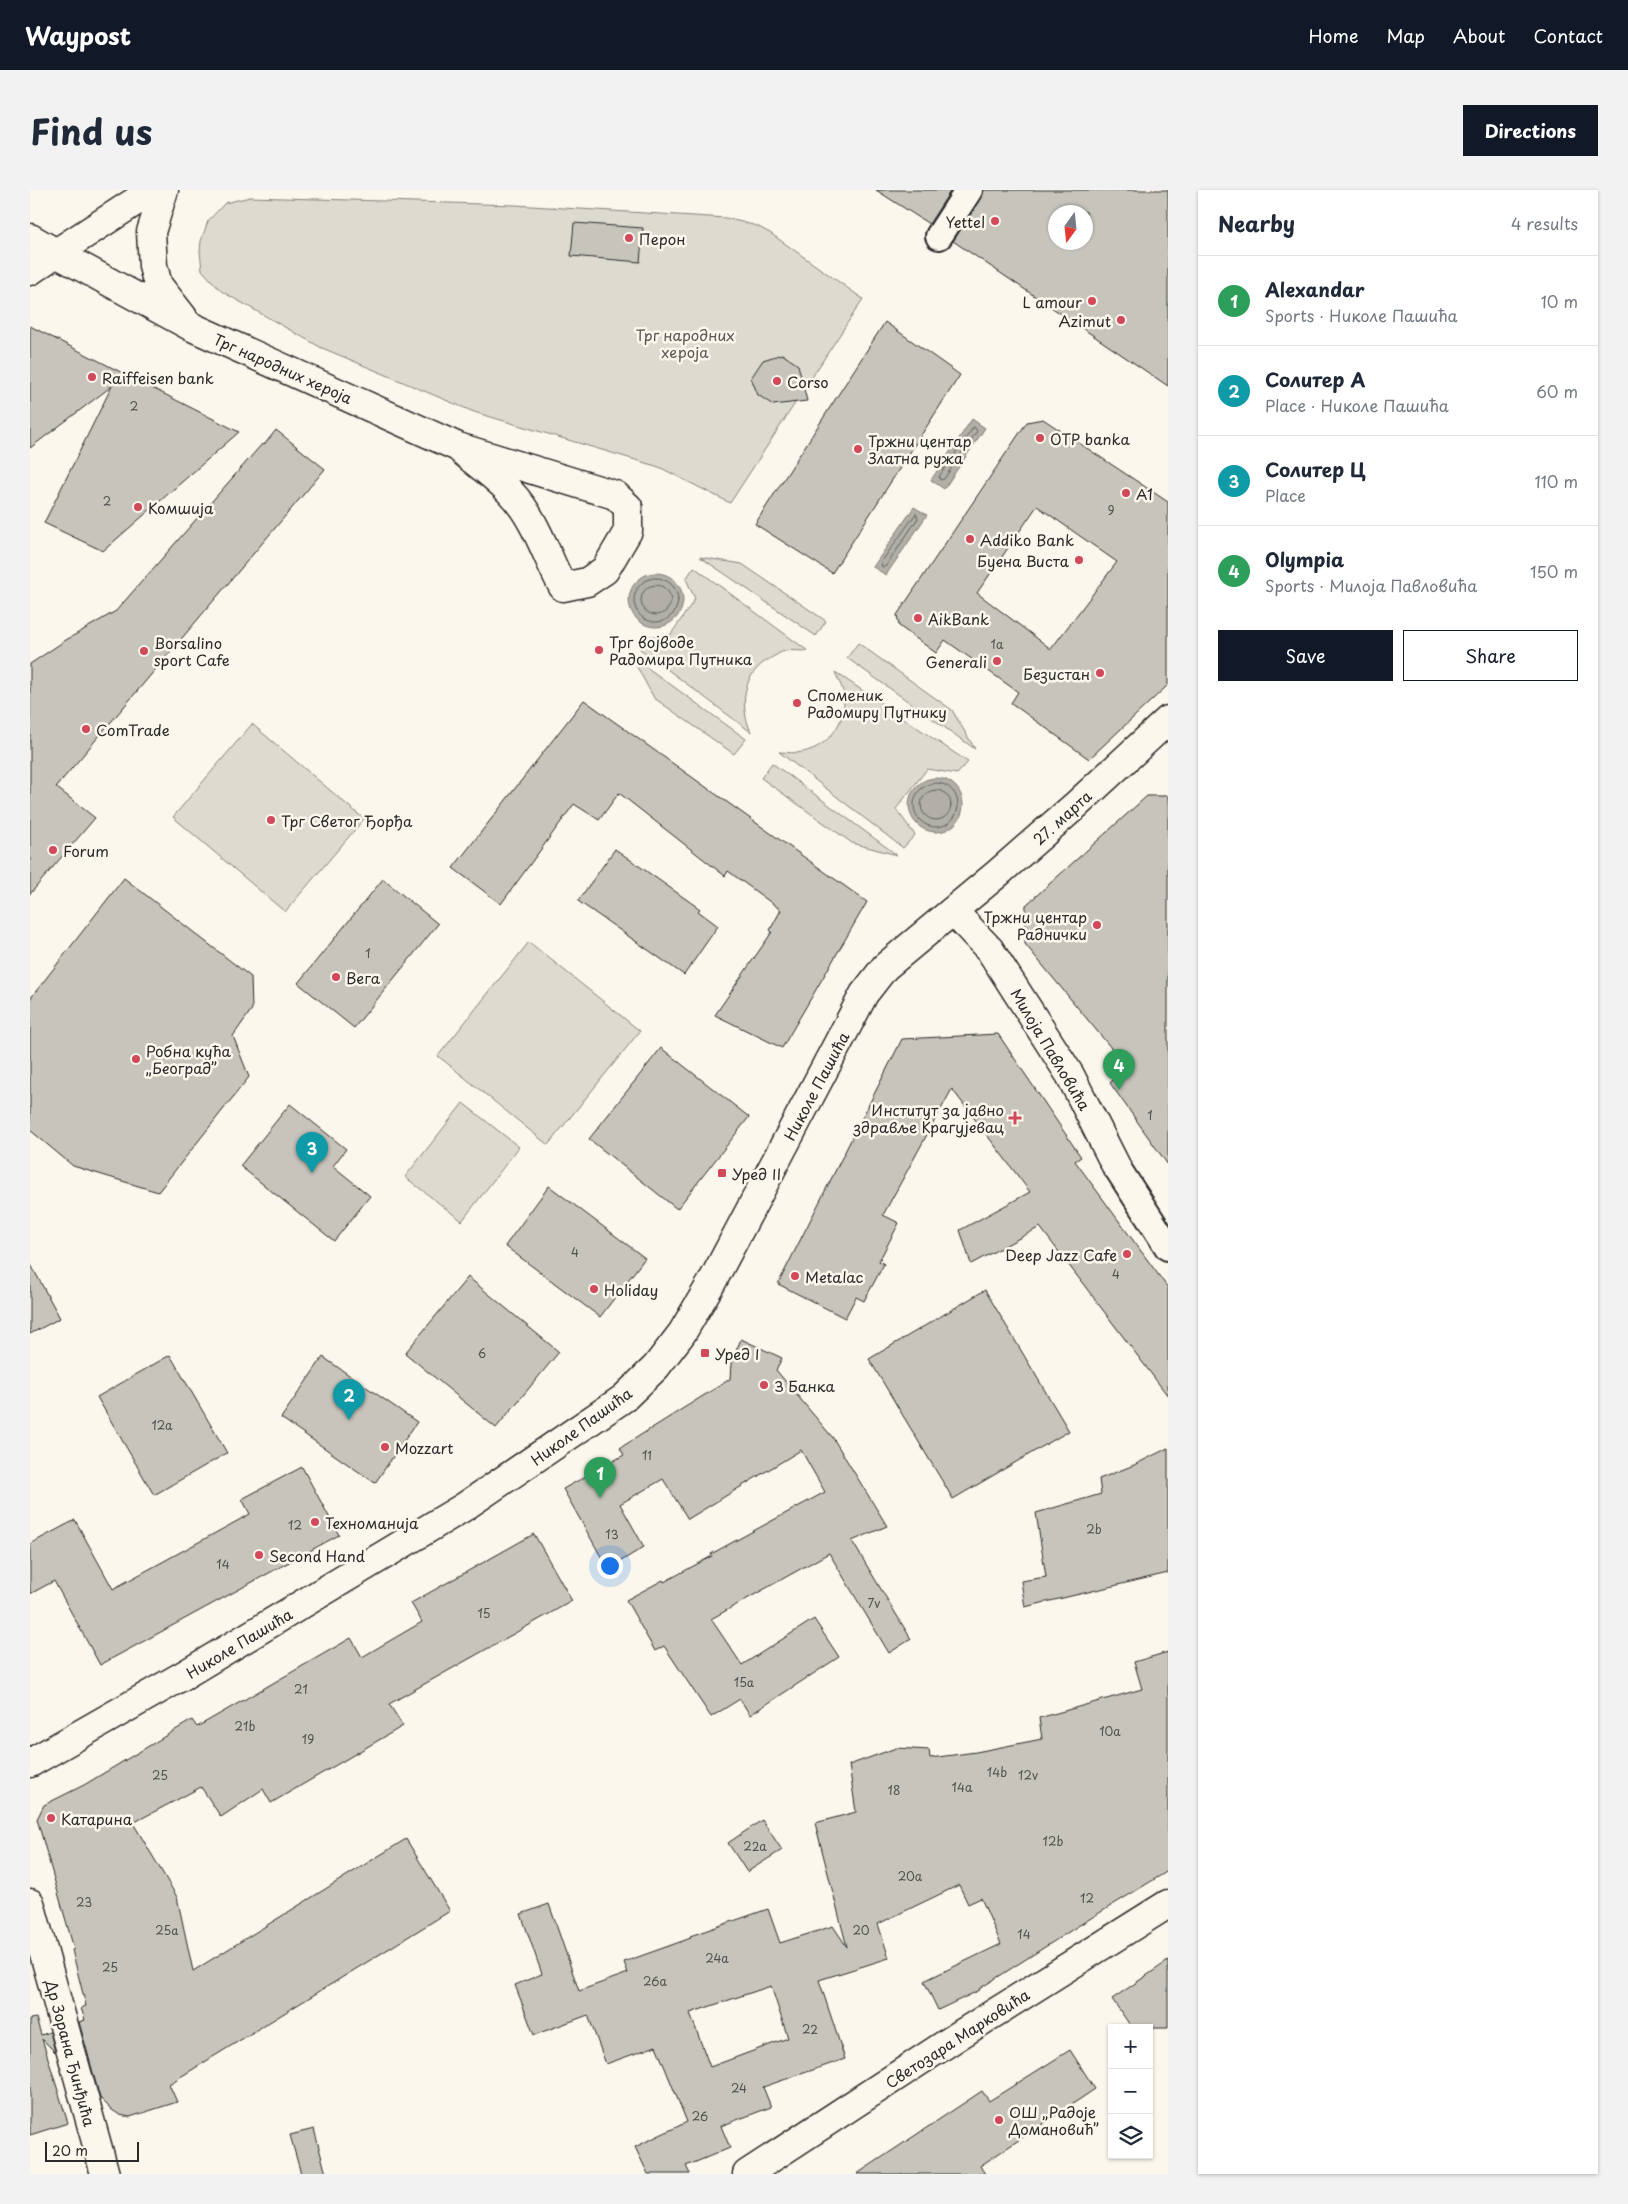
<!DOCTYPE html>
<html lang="en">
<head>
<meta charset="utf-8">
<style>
  :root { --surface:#fff; --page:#f2f2f3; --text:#1f2937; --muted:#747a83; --line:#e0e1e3; --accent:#111827 }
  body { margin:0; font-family:"Playpen Sans",sans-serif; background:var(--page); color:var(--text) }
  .controls { position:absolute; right:15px; bottom:15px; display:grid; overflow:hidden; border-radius:0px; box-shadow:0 1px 4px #0004 }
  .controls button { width:45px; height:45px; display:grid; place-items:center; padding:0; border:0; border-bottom:1px solid var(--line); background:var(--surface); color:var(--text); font:25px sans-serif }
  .compass { position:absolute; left:1018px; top:15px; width:45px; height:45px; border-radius:50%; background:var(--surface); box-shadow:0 1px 4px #0004; rotate:195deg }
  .scale { position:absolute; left:15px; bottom:12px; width:94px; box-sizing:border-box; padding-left:5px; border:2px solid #2b2b2b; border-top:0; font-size:14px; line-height:18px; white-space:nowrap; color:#2b2b2b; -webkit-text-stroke:4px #fbf7ec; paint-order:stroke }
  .you { position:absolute; left:579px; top:1375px; width:18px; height:18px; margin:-12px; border:4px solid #fff; border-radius:50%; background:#1a73e8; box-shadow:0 0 0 8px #1a73e833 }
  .badge { display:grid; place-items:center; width:32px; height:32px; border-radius:50%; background:var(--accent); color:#fff; font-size:16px; font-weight:700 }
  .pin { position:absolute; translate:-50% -41px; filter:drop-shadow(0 1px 2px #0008) }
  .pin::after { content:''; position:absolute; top:26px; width:18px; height:15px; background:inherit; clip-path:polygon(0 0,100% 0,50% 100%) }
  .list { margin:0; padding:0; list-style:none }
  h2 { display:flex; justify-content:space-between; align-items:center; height:65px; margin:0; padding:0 20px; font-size:21px }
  h2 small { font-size:16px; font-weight:400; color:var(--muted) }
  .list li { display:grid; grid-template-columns:32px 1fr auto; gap:15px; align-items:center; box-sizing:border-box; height:90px; padding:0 20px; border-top:1px solid var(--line) }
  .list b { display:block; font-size:19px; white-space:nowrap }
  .list p { margin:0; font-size:16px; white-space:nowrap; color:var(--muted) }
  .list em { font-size:16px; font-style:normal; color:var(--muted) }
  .actions { display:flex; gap:10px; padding:15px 20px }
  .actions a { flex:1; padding:11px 0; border:1px solid var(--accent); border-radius:0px; text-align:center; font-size:18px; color:var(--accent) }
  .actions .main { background:var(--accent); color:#fff }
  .icon { flex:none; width:28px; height:28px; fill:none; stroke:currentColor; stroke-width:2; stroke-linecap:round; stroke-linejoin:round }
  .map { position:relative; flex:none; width:1138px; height:1984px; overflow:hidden; border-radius:0px }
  header { display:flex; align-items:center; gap:30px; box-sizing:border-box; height:70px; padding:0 25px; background:var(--accent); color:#fff }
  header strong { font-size:24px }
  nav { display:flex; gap:28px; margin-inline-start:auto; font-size:18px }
  .intro { display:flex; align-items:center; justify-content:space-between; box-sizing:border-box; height:120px; padding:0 30px }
  h1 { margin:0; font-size:35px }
  .button { padding:12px 22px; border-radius:0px; background:var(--accent); color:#fff; font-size:18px; font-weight:700 }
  main { display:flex; gap:30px; padding:0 30px }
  aside { flex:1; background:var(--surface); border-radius:0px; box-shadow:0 1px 4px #0004 }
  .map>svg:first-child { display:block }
  .green { fill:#dddad0; stroke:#84827e }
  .water { fill:#b1afa7; stroke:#7b7a75 }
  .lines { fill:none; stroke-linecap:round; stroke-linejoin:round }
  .shore { stroke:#61605d; stroke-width:1 }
  .building { fill:#c7c4bc; stroke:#2b2b2b; fill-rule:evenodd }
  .pedestrian-casing { stroke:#2b2b2b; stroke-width:30 }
  .minor-casing { stroke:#2b2b2b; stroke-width:31 }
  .tertiary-casing { stroke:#2b2b2b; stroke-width:31 }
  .pedestrian { stroke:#fbf7ec; stroke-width:26 }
  .minor { stroke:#fbf7ec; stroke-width:28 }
  .tertiary { stroke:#fbf7ec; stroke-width:28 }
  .poi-dot { fill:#d1495b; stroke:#fbf7ec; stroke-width:2 }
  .labels { text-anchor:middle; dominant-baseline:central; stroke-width:5; stroke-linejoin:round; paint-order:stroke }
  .number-label { font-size:12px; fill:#52514f }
  .poi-label { font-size:15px; fill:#2b2b2b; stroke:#fbf7ec; text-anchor:start }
  .park-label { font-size:15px; fill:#585754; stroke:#fbf7ec }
  .street-label { font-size:15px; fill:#2b2b2b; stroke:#fbf7ec }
</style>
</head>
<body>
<header>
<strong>Waypost</strong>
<nav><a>Home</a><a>Map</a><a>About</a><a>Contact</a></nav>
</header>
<div class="intro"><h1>Find us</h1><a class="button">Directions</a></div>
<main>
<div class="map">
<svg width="1138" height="1984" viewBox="0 0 1138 1984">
  <rect width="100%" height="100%" fill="#fbf7ec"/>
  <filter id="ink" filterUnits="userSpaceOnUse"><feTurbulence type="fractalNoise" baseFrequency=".02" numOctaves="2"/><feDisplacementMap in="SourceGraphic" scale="10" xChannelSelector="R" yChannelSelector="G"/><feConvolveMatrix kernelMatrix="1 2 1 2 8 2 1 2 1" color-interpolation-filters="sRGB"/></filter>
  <g filter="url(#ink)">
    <!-- green -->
    <g class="green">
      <polygon points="220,7 485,15 696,28 727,36 740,43 833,109 700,313 629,277 444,222 290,157 191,101 172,80 170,61 171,51 178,31 195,13"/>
      <polygon points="670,367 712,374 796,431 786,446"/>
      <path d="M 664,377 L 778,461 C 771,461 762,460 755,461 C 750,462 745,466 741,468 C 712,483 709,515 721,542 L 610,459 L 617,446 L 639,447 L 665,409 L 656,389 Z"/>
      <polygon points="828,453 922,520 945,559 817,468"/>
      <polygon points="601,466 716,549 704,564 624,508"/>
      <path d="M 805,482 L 938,572 L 927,584 L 897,579 L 866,619 L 885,645 L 873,658 L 749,562 C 757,562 766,564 773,562 C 799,556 815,534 814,508 C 814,499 808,490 805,482 Z"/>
      <polygon points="222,534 334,629 255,722 143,627"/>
      <polygon points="742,573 867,665 822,653 731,588"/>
      <polygon points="499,752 610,841 518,955 408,866"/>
      <polygon points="433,913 489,957 432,1031 375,987"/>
    </g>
    <!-- water -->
    <g class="water">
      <polygon points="942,229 955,238 914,299 901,290"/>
      <polygon points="884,317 897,325 856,385 843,377"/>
      <circle cx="626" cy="410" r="27"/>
      <circle cx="906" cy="615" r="27"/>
    </g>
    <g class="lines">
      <!-- shore -->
      <g class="shore">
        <polygon points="944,237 947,241 914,289 910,290 909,287"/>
        <polygon points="886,324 888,328 856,376 852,377 851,373"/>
        <circle cx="626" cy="410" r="22"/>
        <circle cx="626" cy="410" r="15"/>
        <circle cx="906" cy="615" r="22"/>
        <circle cx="906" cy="615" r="15"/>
      </g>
    </g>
    <!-- building -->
    <g class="building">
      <polygon points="846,0 921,0 899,34"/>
      <path d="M 954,0 L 1138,0 L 1138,196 L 923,51 L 952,8 ZM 1026,22 L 1056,22 L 1056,52 L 1026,52 Z"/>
      <polygon points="544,33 613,38 610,72 541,66"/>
      <polygon points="855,132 930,185 802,383 725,334"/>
      <polygon points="0,136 209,242 73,361 14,333 82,196 0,258"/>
      <polygon points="752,164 768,175 777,211 743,215 728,205 721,188 733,170"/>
      <path d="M 1013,229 L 1138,312 L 1138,495 L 1059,569 L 981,513 L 988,502 L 915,450 L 906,463 L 869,436 L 867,425 L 997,232 ZM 1007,316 L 1087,372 L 1021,459 L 947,403 Z"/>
      <polygon points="246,240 295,279 26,597 65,628 0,704 0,474 36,450 86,421 232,254 234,255"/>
      <polygon points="554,510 837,712 752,858 685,825 742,742 740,740 751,720 698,681 695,686 589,603 569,630 544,614 471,714 423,678"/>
      <polygon points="1117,606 1138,606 1138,975 1080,893 1096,876 995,754 996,715"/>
      <polygon points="585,659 670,719 668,721 688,736 654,785 548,711"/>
      <polygon points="94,688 221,787 222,819 203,846 219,887 128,1002 43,976 0,940 0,809"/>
      <polygon points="353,689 408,734 324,838 268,793"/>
      <polygon points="968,844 1051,967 1045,971 1138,1098 1138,1206 1010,1037 941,1074 930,1040 1000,1002 922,899 853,1025 869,1033 849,1071 854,1074 834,1111 826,1107 815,1128 748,1094 872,849"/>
      <polygon points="631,858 719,927 647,1019 559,949"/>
      <polygon points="260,914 316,959 303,976 340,1006 304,1051 210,976"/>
      <polygon points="519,996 615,1068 570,1127 475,1056"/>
      <polygon points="0,1073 30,1128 0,1144"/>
      <polygon points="438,1087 529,1162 466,1238 375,1163"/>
      <polygon points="955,1100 1039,1241 923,1309 839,1169"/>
      <polygon points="711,1149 752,1168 746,1180 803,1248 857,1336 822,1351 881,1449 859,1463 799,1363 681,1429 712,1475 784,1429 809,1467 720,1525 710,1509 681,1527 634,1456 625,1461 596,1410 633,1390 634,1392 682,1366 681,1364 795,1302 771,1260 658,1329 633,1289 590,1314 614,1357 578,1379 533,1299 594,1265 590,1258 700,1189 701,1173"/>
      <polygon points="140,1165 197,1263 124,1305 67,1207"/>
      <polygon points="293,1167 387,1232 345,1293 251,1228"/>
      <polygon points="1138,1258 1138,1383 995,1417 991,1391 1016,1387 1006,1323 1071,1304 1069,1289 1104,1275"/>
      <polygon points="272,1277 309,1345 70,1475 24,1391 0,1404 0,1354 45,1330 83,1399 220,1324 212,1309"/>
      <polygon points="504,1344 542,1411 359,1514 373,1536 241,1613 233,1599 191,1627 171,1597 103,1633 147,1707 163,1781 376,1649 420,1721 139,1894 147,1912 100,1927 90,1925 82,1920 70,1908 49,1832 55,1830 51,1818 56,1816 42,1760 44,1759 7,1629 14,1615 54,1595 162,1530 167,1537 321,1448 332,1467 392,1432 381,1413"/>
      <path d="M 1138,1462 L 1138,1681 L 1048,1736 L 949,1799 L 950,1800 L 908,1820 L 894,1791 L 971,1754 L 951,1708 L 938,1714 L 929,1695 L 848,1734 L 859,1768 L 789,1790 L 815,1869 L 733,1897 L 741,1917 L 691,1936 L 700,1958 L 656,1976 L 660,1984 L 618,1984 L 605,1957 L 657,1932 L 626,1856 L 576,1874 L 558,1825 L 504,1845 L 485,1795 L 512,1784 L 491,1724 L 519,1714 L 549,1801 L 598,1783 L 594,1772 L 661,1748 L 660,1746 L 738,1719 L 750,1753 L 803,1736 L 817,1757 L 785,1633 L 826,1622 L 819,1575 L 866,1558 L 899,1560 L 900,1568 L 946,1562 L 1012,1549 L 1009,1528 L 1112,1499 L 1104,1472 ZM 741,1796 L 758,1848 L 680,1877 L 660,1823 Z"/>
      <polygon points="732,1630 752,1660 717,1682 698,1653"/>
      <polygon points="1138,1771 1138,1838 1102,1838 1082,1809"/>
      <polygon points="6,1828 11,1845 20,1842 25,1862 12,1849 38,1933 0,1945 0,1829"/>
      <polygon points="1040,1860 1065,1899 950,1976 955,1984 827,1984 952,1901 959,1911"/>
      <polygon points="284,1939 296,1984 271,1984 260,1945"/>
    </g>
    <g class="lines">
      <!-- pedestrian casing -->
      <g class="pedestrian-casing">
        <g id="pedestrian">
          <polyline points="909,46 939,0"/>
          <polyline points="1086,976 1138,1057"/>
        </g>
      </g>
      <!-- minor casing -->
      <g class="minor-casing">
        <g id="minor">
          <path d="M 123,0 L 26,63 L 160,136 L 428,257 L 585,305 L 598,317 L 598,341 L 575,380 L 557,392 L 533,397 C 516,366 506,329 481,303 C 466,286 445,273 428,257"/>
          <polyline points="134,0 121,42 123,76 128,95 153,127"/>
          <polyline points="923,721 960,760 1040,885 1086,976"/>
          <polyline points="0,1713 75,1984"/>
          <polyline points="717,1984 931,1844 1138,1714"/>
        </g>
      </g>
      <!-- tertiary casing -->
      <g class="tertiary-casing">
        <g id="tertiary">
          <polyline points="0,48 26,63 0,81"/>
          <polyline points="0,1573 154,1485 434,1317 594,1208 626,1177 652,1143 682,1092 834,804 855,777 967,684 1046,615 1138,530"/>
        </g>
      </g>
      <!-- pedestrian -->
      <use href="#pedestrian" class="pedestrian"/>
      <!-- minor -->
      <use href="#minor" class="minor"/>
      <!-- tertiary -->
      <use href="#tertiary" class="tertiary"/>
    </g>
  </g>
  <!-- markers -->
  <g class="poi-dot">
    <circle cx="965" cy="31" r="5"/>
    <circle cx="599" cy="48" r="5"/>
    <circle cx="1062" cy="111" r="5"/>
    <circle cx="1091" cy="130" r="5"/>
    <circle cx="62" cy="187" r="5"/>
    <circle cx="747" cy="191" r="5"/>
    <circle cx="1010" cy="248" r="5"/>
    <circle cx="828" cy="259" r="5"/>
    <circle cx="1096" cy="303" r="5"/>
    <circle cx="108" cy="317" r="5"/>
    <circle cx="940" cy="349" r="5"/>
    <circle cx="1049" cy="370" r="5"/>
    <circle cx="888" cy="428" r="5"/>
    <circle cx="569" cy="460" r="5"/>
    <circle cx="114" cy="461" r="5"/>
    <circle cx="967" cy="471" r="5"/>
    <circle cx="1070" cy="483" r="5"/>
    <circle cx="767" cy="513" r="5"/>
    <circle cx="56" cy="539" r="5"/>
    <circle cx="241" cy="630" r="5"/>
    <circle cx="23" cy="660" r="5"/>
    <circle cx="1067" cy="735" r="5"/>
    <circle cx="306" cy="787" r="5"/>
    <circle cx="106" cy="869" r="5"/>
    <path d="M982.5 920.5h5v5h5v5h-5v5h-5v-5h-5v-5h5z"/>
    <rect x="687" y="978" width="10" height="10" rx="2.5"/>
    <circle cx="1097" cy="1064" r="5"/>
    <circle cx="765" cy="1086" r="5"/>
    <circle cx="564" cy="1099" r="5"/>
    <rect x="670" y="1158" width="10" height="10" rx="2.5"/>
    <circle cx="734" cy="1195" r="5"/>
    <circle cx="355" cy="1257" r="5"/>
    <circle cx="285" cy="1332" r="5"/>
    <circle cx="229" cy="1365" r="5"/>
    <circle cx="21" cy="1628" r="5"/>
    <circle cx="969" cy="1930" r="5"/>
  </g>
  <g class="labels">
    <!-- number labels -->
    <g class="number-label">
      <text x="104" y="216">2</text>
      <text x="77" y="311">2</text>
      <text x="1081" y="320">9</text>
      <text x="967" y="454">1a</text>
      <text x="338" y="763">1</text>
      <text x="1120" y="925">1</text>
      <text x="545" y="1062">4</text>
      <text x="1086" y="1084">4</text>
      <text x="452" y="1163">6</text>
      <text x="132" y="1235">12a</text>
      <text x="617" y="1265">11</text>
      <text x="265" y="1335">12</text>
      <text x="1064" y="1339">2b</text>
      <text x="582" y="1344">13</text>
      <text x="193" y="1374">14</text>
      <text x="844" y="1413">7v</text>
      <text x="454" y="1423">15</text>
      <text x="714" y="1492">15a</text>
      <text x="271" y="1499">21</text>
      <text x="215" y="1536">21b</text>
      <text x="1080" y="1541">10a</text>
      <text x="278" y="1549">19</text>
      <text x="967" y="1582">14b</text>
      <text x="130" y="1585">25</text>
      <text x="998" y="1585">12v</text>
      <text x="932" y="1597">14a</text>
      <text x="864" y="1600">18</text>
      <text x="1023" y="1651">12b</text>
      <text x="725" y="1656">22a</text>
      <text x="880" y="1686">20a</text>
      <text x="1057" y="1708">12</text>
      <text x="54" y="1712">23</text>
      <text x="137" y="1740">25a</text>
      <text x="831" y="1740">20</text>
      <text x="994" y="1744">14</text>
      <text x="687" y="1768">24a</text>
      <text x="80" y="1777">25</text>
      <text x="625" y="1791">26a</text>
      <text x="780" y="1839">22</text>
      <text x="709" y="1898">24</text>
      <text x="670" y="1926">26</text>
    </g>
    <!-- poi labels -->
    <g class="poi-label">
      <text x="955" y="31" text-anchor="end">Yettel</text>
      <text x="609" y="48">Перон</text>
      <text x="1052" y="111" text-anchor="end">L amour</text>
      <text x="1081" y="130" text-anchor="end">Azimut</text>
      <text x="72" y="187">Raiffeisen bank</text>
      <text x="757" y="191">Corso</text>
      <text x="1020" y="248">OTP banka</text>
      <text x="838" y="250">Тржни центар<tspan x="838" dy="17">Златна ружа</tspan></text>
      <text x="1106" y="303">A1</text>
      <text x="118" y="317">Комшија</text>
      <text x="950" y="349">Addiko Bank</text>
      <text x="1039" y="370" text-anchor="end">Буена Виста</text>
      <text x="898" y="428">AikBank</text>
      <text x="579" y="451">Трг војводе<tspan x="579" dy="17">Радомира Путника</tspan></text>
      <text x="124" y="452">Borsalino<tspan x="124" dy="17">sport Cafe</tspan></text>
      <text x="957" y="471" text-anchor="end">Generali</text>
      <text x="1060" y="483" text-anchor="end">Безистан</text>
      <text x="777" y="504">Споменик<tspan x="777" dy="17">Радомиру Путнику</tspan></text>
      <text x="66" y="539">ComTrade</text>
      <text x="251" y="630">Трг Светог Ђорђа</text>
      <text x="33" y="660">Forum</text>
      <text x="1057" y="726" text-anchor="end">Тржни центар<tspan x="1057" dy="17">Раднички</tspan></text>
      <text x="316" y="787">Вега</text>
      <text x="116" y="860">Робна кућа<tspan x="116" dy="17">„Београд”</tspan></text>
      <text x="974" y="919" text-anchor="end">Институт за јавно<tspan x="974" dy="17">здравље Крагујевац</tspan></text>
      <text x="702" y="983">Уред II</text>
      <text x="1087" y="1064" text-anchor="end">Deep Jazz Cafe</text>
      <text x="775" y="1086">Metalac</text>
      <text x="574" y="1099">Holiday</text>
      <text x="685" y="1163">Уред I</text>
      <text x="744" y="1195">3 Банка</text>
      <text x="365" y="1257">Mozzart</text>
      <text x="295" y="1332">Техноманија</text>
      <text x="239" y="1365">Second Hand</text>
      <text x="31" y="1628">Катарина</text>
      <text x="979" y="1921">ОШ „Радоје<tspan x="979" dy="17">Домановић”</tspan></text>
    </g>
    <!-- park labels -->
    <g class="park-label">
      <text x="655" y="144">Трг народних<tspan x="655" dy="17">хероја</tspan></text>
    </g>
    <!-- street labels -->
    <g class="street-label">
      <text transform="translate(253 178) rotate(24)">Трг народних хероја</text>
      <text transform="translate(1032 627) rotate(-42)">27. марта</text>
      <text transform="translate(1021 859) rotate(59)">Милоја Павловића</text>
      <text transform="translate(786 896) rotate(-62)">Николе Пашића</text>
      <text transform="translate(551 1236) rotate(-36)">Николе Пашића</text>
      <text transform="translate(209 1453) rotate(-31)">Николе Пашића</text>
      <text transform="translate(927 1848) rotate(-33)">Светозара Марковића</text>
      <text transform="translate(41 1863) rotate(75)">Др Зорана Ђинђића</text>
    </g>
  </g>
</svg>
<div class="controls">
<button>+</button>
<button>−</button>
<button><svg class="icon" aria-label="layers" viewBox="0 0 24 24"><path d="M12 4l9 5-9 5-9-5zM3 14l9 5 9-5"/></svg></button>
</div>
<svg class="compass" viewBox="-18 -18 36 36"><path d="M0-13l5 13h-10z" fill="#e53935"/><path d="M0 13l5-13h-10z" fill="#747a83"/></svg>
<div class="scale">20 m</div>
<div class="you"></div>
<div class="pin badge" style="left:570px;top:1308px;background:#2e9e5b">1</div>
<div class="pin badge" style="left:319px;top:1230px;background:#0f9aa8">2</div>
<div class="pin badge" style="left:282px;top:983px;background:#0f9aa8">3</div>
<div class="pin badge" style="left:1089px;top:900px;background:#2e9e5b">4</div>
</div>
<aside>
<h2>Nearby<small>4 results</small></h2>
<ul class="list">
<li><span class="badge" style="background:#2e9e5b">1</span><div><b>Alexandar</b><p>Sports · Николе Пашића</p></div><em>10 m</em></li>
<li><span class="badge" style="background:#0f9aa8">2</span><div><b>Солитер А</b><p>Place · Николе Пашића</p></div><em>60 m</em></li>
<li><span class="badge" style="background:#0f9aa8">3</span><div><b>Солитер Ц</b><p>Place</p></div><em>110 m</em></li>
<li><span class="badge" style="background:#2e9e5b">4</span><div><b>Olympia</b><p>Sports · Милоја Павловића</p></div><em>150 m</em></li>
</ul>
<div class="actions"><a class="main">Save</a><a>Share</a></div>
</aside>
</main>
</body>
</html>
